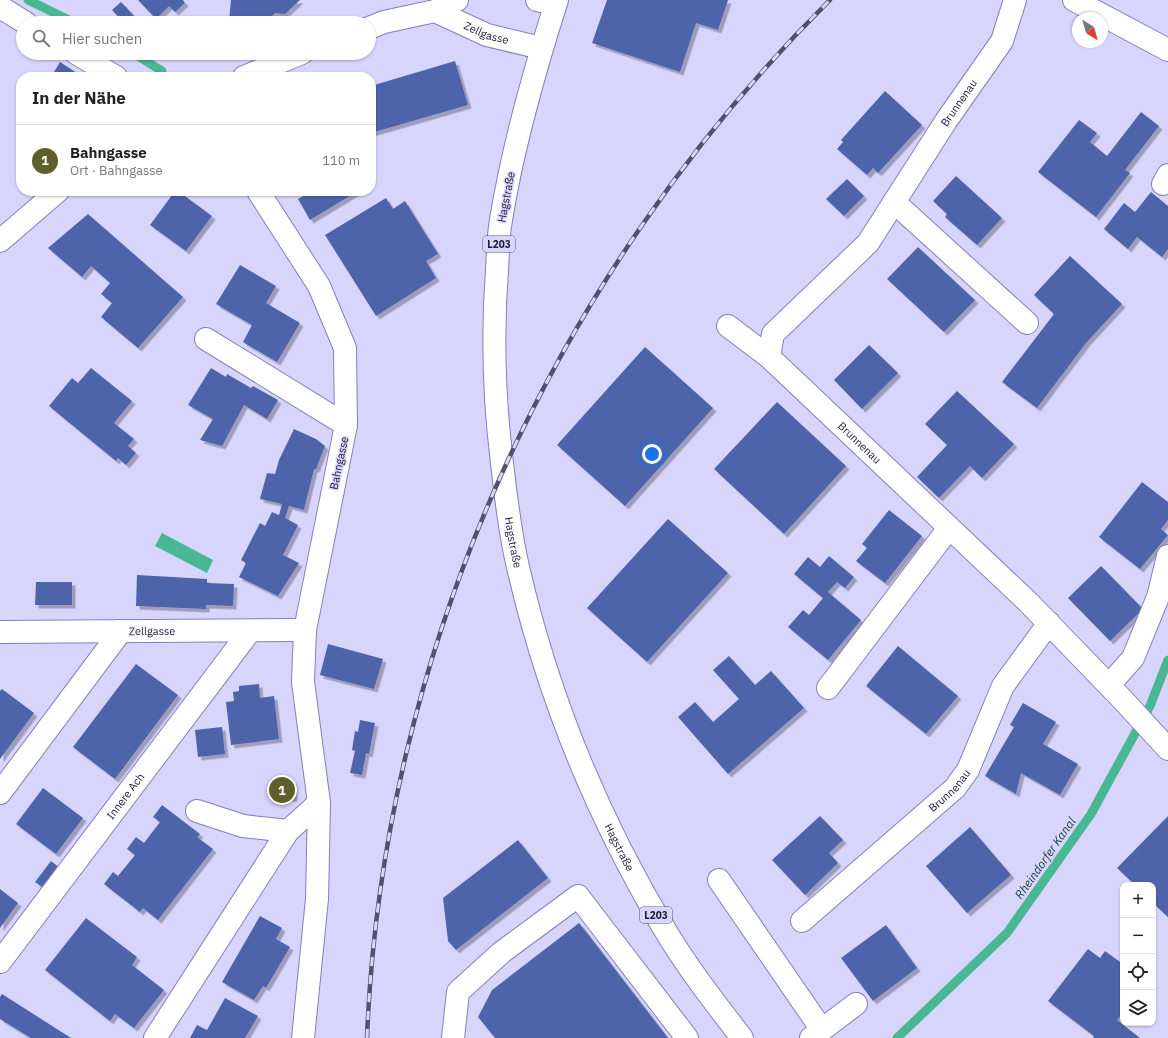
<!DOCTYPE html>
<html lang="de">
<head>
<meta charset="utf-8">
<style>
  :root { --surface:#fff; --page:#f2f2f2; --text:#222; --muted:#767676; --line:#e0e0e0; --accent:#5f5f2b }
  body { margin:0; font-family:"IBM Plex Sans",sans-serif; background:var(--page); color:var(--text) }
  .controls { position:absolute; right:12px; bottom:12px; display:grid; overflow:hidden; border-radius:8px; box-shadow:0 1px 3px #0004 }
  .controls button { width:36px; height:36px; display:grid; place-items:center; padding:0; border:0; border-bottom:1px solid var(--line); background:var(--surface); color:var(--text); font:20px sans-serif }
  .compass { position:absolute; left:1072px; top:12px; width:36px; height:36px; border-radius:50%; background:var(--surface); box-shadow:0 1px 3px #0004; rotate:143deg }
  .you { position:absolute; left:652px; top:454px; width:14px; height:14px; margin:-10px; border:3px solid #fff; border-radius:50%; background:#1a73e8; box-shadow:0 0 0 6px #1a73e833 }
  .badge { display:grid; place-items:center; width:26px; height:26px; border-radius:50%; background:var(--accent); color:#fff; font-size:13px; font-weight:700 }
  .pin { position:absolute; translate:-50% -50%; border:2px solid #fff; box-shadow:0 1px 4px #0006 }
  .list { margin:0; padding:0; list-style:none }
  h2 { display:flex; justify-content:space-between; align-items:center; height:52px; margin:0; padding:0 16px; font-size:17px }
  h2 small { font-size:13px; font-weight:400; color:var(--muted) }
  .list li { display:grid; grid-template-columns:26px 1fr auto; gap:12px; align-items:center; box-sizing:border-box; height:72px; padding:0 16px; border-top:1px solid var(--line) }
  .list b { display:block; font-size:15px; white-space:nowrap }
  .list p { margin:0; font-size:13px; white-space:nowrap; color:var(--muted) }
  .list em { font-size:13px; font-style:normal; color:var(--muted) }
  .icon { flex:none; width:22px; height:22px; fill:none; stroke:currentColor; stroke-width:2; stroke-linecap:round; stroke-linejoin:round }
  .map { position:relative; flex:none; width:1168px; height:1038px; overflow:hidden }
  .search { position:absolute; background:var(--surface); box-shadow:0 1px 3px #0004; left:16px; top:16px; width:360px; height:44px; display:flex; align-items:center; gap:10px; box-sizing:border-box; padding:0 14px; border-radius:22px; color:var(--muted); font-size:15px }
  .panel { position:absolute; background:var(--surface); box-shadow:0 1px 3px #0004; left:16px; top:72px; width:360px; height:124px; border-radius:16px }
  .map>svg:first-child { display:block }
  .water { fill:#49b793 }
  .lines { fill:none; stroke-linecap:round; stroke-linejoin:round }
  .stream { stroke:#49b793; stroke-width:9 }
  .building { fill:#4d64aa; filter:url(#shadow) }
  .minor-casing { stroke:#857ebb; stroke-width:24 }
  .major-casing { stroke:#857ebb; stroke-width:24 }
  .minor { stroke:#fff; stroke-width:22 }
  .major { stroke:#fff; stroke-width:22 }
  .rail-casing { stroke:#53506c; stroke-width:4.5 }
  .rail { stroke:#d8d5fd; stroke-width:3; stroke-dasharray:9; stroke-linecap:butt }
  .labels { text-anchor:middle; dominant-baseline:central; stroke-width:3; stroke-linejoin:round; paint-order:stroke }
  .shield { fill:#d8d5fd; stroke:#53506d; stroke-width:1 }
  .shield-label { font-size:10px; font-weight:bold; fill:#1a172f }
  .street-label { font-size:11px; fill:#1a172f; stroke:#d8d5fd }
  .water-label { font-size:12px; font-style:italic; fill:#184738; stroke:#d8d5fd }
</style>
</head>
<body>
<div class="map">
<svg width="1168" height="1038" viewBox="0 0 1168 1038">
  <defs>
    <filter id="shadow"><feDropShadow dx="3.5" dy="3.5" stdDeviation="0" flood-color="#0004"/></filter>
  </defs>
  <rect width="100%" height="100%" fill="#d8d5fd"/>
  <!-- water -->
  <polygon class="water" points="162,533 213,560 207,573 155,546"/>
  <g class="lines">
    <!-- stream -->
    <g class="stream">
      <polyline points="28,0 75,23"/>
      <polyline points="133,53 162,71"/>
      <polyline points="897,1038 1007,933 1091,814 1150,706 1168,660"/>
    </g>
  </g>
  <!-- building -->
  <g class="building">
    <polygon points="138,0 183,0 185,3 175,12 169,6 156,19"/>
    <polygon points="231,0 300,0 285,14 275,13 265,23 259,17 253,23 229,21"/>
    <polygon points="607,0 728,0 718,30 696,23 680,72 592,43"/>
    <polygon points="121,2 137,19 132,23 124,23 112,10"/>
    <polygon points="455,61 468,105 371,133 371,86"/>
    <polygon points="60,62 83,77 51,77"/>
    <polygon points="885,91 922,125 878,173 873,168 867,175 837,149 843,142 841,140"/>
    <polygon points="1141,112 1159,126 1125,170 1130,173 1096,217 1038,172 1079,120 1097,133 1090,142 1107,156"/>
    <polygon points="956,176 1002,218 977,245 945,217 947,214 933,201"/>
    <polygon points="847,179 864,196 844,216 826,199"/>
    <polygon points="175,191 178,191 212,216 186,251 150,225"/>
    <polygon points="312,191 358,191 310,220 298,199"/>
    <polygon points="1151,192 1168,206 1168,249 1162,257 1137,237 1128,249 1104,229 1124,203 1135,212"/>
    <polygon points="386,198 393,209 405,201 438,254 426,261 436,278 376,316 325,235"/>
    <polygon points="88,214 183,297 138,348 101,317 112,303 101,294 110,283 91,266 82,277 48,248"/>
    <polygon points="918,247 975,300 944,332 887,279"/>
    <polygon points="1070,256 1122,304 1086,343 1037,408 1002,382 1054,314 1034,295"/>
    <polygon points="240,265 276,286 266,303 300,323 277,362 243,342 252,325 216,304"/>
    <polygon points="869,345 898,373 862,409 834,380"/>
    <polygon points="645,347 713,408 625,506 557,445"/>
    <polygon points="91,368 132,401 114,423 134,439 128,446 136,453 126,465 118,458 116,461 49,406 72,378 78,383"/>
    <polygon points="211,368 226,377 227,374 251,388 253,386 278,400 267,419 244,405 222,446 200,440 213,419 188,405"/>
    <polygon points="957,391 1014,444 982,478 970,466 939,498 917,477 947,445 925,424"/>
    <polygon points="777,402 846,466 784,534 714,469"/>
    <polygon points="294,429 316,439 325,446 316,469 314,469 304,510 289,506 285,518 298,525 283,555 299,563 278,596 239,577 246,563 241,560 260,523 265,526 272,512 279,515 282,504 260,499 267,473 275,474 279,460"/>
    <polygon points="1142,482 1168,502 1168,520 1161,529 1168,535 1140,569 1099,537"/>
    <polygon points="889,510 922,536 885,583 856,561 867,548 862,544"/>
    <polygon points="668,519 728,573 647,662 587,608"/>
    <polygon points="829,556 854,577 845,588 837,582 828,592 861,620 828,660 788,627 803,610 809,615 823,598 794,574 808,557 820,567"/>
    <polygon points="1101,566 1143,609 1110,641 1068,598"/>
    <polygon points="137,575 207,579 207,583 234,584 233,606 206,605 206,609 136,606"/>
    <polygon points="36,582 72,582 72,605 35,605"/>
    <polygon points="328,644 383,659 374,689 320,675"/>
    <polygon points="898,646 958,696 926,734 866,686"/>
    <polygon points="729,656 755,685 771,671 804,708 728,774 678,717 695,702 713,722 739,699 713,670"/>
    <polygon points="136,664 178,695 115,779 73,747"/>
    <polygon points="259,684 260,698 274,696 279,739 231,745 226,702 234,701 233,692 239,691 239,686"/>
    <polygon points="2,689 34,713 0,759 0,691"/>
    <polygon points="1023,703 1056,722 1043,744 1078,764 1060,795 1021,773 1016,794 985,776 1014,727 1010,725"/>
    <polygon points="360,720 375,723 369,754 366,753 362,775 350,773 355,751 352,750 355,731 358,732"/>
    <polygon points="222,727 225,754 198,757 195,730"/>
    <polygon points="293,781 294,798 270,799 269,782"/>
    <polygon points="43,788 83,818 56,854 16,824"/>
    <polygon points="162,805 200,834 197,837 213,849 158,920 143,908 140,912 104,884 113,872 118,876 135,855 127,849 136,837 144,843 160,822 153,817"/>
    <polygon points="820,816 843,840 829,853 838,863 805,895 772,860"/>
    <polygon points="1168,816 1168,917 1153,903 1153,885 1135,885 1117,868"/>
    <polygon points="970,827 1011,875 967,913 926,866"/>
    <polygon points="518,840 548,878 456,950 448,941 443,898"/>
    <polygon points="51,861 60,868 45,889 35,882"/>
    <polygon points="0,889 18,903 0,928"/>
    <polygon points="260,916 282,928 276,939 290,947 266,988 263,986 254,1000 222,982"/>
    <polygon points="86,918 137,957 132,965 164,990 134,1028 115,1014 110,1021 45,970"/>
    <polygon points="579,923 587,933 668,1038 495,1038 478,1017 492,990"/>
    <polygon points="886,925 917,968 873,1001 841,958"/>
    <polygon points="1088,949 1100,958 1105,951 1123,964 1123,1013 1117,1020 1140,1038 1093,1038 1094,1036 1048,1001"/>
    <polygon points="2,994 71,1038 31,1038 0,1019 0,997"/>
    <polygon points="225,998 258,1016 245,1038 190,1038 197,1025 207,1030"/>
  </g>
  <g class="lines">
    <!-- minor casing -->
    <g class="minor-casing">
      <g id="minor">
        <polyline points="1074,0 1168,50"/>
        <polyline points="0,7 26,23"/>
        <polyline points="76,53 116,77"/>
        <polyline points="1163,184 1168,175"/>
        <polyline points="258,191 319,286 345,348 346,425 305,630 303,682 319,803 317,899 303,1038"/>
        <polyline points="894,202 1027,323"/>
        <path id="s1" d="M 728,326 L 769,357 L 1028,602 L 1122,699 L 1168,749"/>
        <polyline points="206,339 346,425"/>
        <path id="s2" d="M 769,357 L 773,334 L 868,243 L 946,121 L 1002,41 L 1015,0"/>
        <path id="s3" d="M 0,632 L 305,630"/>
        <polyline points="1109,685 1133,658 1158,597 1168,556"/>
        <polyline points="828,688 949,528"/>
        <polyline points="0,793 121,631"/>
        <polyline points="197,811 243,826 288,831"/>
        <polyline points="719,880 822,1030"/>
        <path id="s4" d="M 802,921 L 955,788 L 968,770 L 1003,686 L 1049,623"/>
        <path id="s5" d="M 0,962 L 250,631"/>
        <polyline points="155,1038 288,831 319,803"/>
        <polyline points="453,1038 458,992 502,952 578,896 687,1038"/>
        <polyline points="811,1038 856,1004"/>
      </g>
    </g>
    <!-- major casing -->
    <g class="major-casing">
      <g id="major">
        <polyline points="537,0 555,4"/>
        <path id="s6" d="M 557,0 C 534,72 513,145 501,220 C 498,236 498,253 497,270 C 492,335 494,398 502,463 C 506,498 510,533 518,567 C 548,698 596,815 665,930 C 687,967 715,1003 742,1038"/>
        <path id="s7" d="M 435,11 L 487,35 L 541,48"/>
        <polyline points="369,28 384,22 435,11 457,0"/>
        <polyline points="244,77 302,53"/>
        <polyline points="0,241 58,191"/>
      </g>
    </g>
    <!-- minor -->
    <use href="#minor" class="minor"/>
    <!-- major -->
    <use href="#major" class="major"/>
    <!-- rail casing -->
    <g class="rail-casing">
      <path id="rail" d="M 367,1038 C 382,649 555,273 830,0"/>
    </g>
    <!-- rail -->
    <use href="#rail" class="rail"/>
  </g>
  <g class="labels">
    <!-- shield labels -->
    <g class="shield">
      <rect x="483" y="236" width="32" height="16" rx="3"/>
      <rect x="640" y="907" width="32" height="16" rx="3"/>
    </g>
    <g class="shield-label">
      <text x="499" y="244">L203</text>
      <text x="656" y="915">L203</text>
    </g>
    <!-- street labels -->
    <g class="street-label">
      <text stroke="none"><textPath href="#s7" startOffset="56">Zellgasse</textPath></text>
      <text stroke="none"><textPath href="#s2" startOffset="322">Brunnenau</textPath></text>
      <text transform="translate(506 197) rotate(-79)">Hagstraße</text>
      <text stroke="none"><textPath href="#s1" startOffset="176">Brunnenau</textPath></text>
      <text transform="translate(339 463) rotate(-78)">Bahngasse</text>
      <text stroke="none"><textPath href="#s6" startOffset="551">Hagstraße</textPath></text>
      <text stroke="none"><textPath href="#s3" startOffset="152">Zellgasse</textPath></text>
      <text stroke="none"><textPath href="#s4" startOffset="197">Brunnenau</textPath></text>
      <text stroke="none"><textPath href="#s5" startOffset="208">Innere Ach</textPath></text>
      <text stroke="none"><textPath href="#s6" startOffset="875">Hagstraße</textPath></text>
    </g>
    <!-- water labels -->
    <g class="water-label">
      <text transform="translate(1045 858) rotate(-55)">Rheindorfer Kanal</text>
    </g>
  </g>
</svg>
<div class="controls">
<button>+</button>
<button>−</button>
<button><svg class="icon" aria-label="locate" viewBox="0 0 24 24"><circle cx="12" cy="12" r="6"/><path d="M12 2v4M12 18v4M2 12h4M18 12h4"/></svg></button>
<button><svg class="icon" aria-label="layers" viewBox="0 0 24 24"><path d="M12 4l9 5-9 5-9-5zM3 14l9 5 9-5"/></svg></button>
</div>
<svg class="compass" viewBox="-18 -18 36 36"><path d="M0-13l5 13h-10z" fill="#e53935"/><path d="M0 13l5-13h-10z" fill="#767676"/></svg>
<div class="you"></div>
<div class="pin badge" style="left:282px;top:790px">1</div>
<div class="search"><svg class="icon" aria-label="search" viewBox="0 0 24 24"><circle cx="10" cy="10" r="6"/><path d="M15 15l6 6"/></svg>Hier suchen</div>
<section class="panel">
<h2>In der Nähe<small></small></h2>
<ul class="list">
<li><span class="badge">1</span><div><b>Bahngasse</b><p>Ort · Bahngasse</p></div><em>110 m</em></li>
</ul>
</section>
</div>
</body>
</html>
